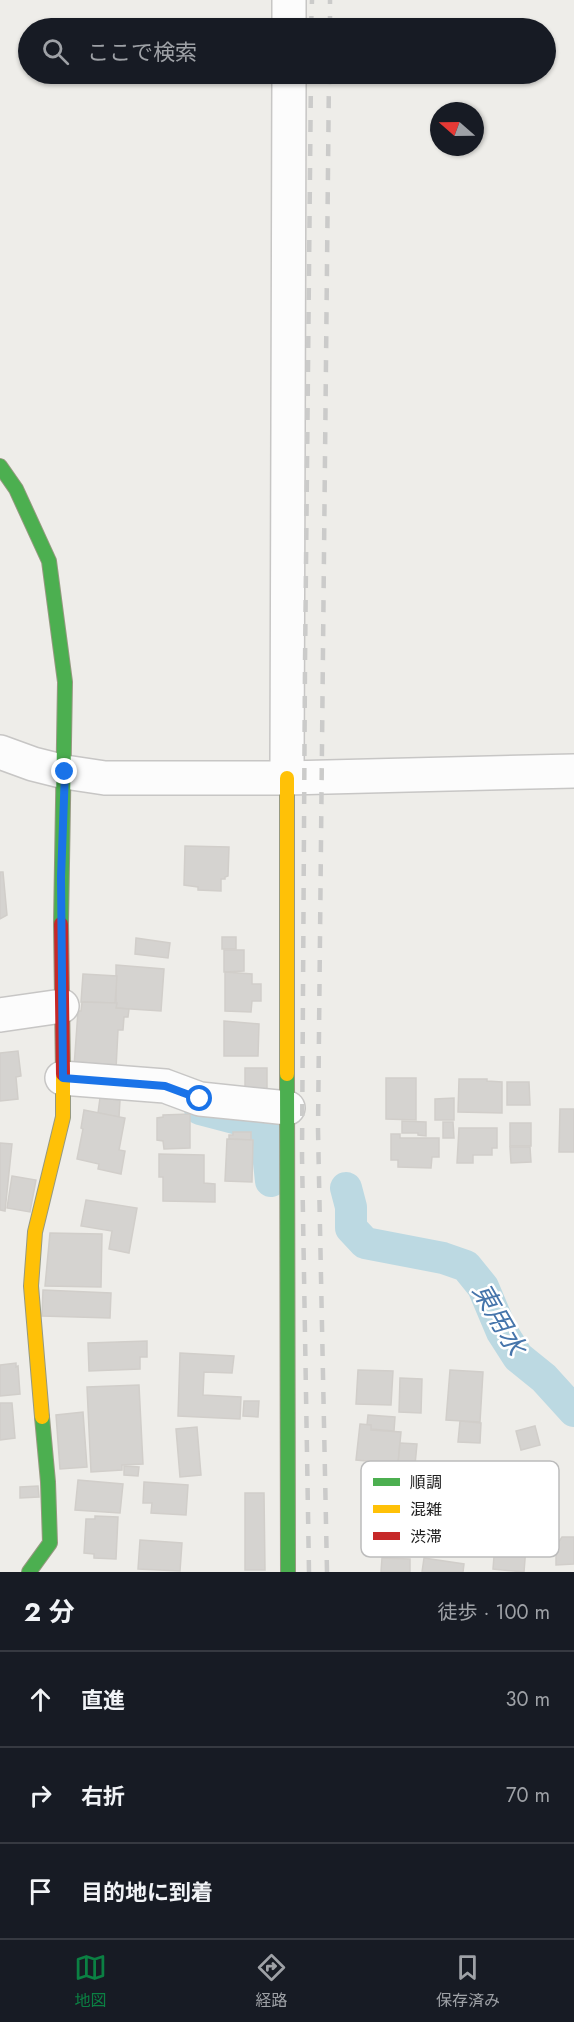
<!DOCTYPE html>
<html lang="ja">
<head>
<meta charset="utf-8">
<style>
  :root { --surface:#171b24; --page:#20242c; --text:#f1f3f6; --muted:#9ea1a6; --line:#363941; --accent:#0b8043 }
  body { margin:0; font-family:Jost,"Noto Sans JP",sans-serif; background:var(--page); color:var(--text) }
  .compass { position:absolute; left:430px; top:102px; width:54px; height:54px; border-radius:50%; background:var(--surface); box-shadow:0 2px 4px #0004; rotate:290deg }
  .stop { position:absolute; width:18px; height:18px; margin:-14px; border:4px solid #1a73e8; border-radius:50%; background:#fff }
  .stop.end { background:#1a73e8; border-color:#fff; box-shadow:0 2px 6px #0008 }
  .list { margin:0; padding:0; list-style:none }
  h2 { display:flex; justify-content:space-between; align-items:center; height:78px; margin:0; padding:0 24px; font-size:26px }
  h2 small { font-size:20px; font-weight:400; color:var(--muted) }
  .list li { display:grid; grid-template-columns:39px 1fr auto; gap:18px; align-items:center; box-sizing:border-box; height:96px; padding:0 24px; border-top:2px solid var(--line) }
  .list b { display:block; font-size:22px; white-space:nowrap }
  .list em { font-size:20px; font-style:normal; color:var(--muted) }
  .icon { flex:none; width:33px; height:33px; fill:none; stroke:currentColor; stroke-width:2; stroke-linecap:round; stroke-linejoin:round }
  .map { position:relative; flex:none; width:574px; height:1572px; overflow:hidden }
  .search { position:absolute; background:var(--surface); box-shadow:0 2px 4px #0004; left:18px; right:18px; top:18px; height:66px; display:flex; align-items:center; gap:15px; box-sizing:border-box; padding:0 21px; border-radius:33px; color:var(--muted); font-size:22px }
  .sheet { height:366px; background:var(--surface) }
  nav { display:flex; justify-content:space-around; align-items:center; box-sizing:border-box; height:84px; border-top:2px solid var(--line); background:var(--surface); font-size:16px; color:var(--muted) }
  nav a { display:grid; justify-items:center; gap:3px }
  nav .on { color:var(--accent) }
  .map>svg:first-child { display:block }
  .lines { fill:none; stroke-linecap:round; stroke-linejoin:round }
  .canal { stroke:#bcd9e2; stroke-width:32 }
  .building { fill:#d5d3d0; stroke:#d1ceca; stroke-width:1.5 }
  .street-casing { stroke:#c7c6c5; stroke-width:36 }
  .fast-casing { stroke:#969980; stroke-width:16 }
  .slow-casing { stroke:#969980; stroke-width:16 }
  .jam-casing { stroke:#969980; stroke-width:16 }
  .street { stroke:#fcfcfc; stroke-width:33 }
  .fast { stroke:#4caf50; stroke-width:14 }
  .slow { stroke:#ffc107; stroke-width:14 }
  .jam { stroke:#c62828; stroke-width:14 }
  .rail { stroke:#cbcbca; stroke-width:4.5; stroke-dasharray:12 12; stroke-linecap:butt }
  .route { stroke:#1a73e8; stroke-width:8 }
  .labels { text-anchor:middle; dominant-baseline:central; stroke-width:5; stroke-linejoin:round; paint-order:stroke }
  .water-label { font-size:26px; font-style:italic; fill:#4675ab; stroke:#fff }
  .key { fill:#fff; stroke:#bcbcbc; stroke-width:1.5 }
  .key-label { font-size:16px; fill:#202020 }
</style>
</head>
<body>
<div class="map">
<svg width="574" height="1572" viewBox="0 0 574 1572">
  <rect width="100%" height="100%" fill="#eeede9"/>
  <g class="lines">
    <!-- canal -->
    <g class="canal">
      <polyline points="200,1109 265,1126 271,1181"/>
      <polyline points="346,1188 351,1207 351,1228 365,1243 443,1258 466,1266 483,1287 502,1332 518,1357 544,1378 574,1411"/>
    </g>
  </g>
  <!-- building -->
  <g class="building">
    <polygon points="185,846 229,847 228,876 225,877 225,879 221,879 221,891 198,890 198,887 184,885"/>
    <polygon points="0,872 3,872 7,915 0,919"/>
    <rect x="222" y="937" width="14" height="12"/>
    <polygon points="136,938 170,943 168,958 135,954"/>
    <polygon points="224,950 244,950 244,971 224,972"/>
    <polygon points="116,965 164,969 161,1011 116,1008"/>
    <polygon points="225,972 252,974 252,984 261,984 261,1001 252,1001 251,1012 225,1011"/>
    <polygon points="83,974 117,976 115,1003 81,1002"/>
    <polygon points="82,1002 117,1003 116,1008 129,1009 128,1017 124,1017 123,1030 118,1030 116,1069 74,1067 78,1011 81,1011"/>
    <polygon points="224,1021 259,1024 258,1056 224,1056"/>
    <polygon points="18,1051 21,1076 16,1077 18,1099 0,1101 0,1053"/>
    <rect x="245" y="1068" width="22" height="24"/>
    <polygon points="386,1078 416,1078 416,1120 386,1119"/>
    <polygon points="459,1079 487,1079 487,1081 502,1082 502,1113 458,1112"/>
    <polygon points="507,1082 529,1082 530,1105 507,1105"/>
    <polygon points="100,1098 120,1100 119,1117 98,1113"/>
    <polygon points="454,1098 454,1120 435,1120 435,1099"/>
    <polygon points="560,1109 574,1109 574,1152 559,1152"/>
    <polygon points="84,1110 125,1118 119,1150 125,1151 121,1174 98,1169 99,1164 77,1159 83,1129 81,1128"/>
    <polygon points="190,1114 190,1148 164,1149 163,1141 157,1140 157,1118 163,1117 163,1115"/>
    <polygon points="402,1121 426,1122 426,1136 418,1135 418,1133 402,1133"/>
    <polygon points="443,1122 453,1122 454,1138 443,1138"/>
    <rect x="510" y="1123" width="21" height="23"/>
    <polygon points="459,1128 497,1128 497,1148 492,1148 492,1155 473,1155 473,1163 457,1163"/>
    <polygon points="233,1132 251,1132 251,1140 229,1139 229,1135 233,1135"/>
    <polygon points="391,1134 400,1134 400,1138 439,1138 439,1157 432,1157 431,1168 398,1167 398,1160 391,1160"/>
    <polygon points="227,1139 253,1140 252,1182 225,1181"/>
    <polygon points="0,1143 12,1144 5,1211 0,1210"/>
    <polygon points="510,1147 530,1147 531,1162 511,1163"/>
    <polygon points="159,1154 204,1155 204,1183 215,1184 215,1202 163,1201 163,1177 159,1177"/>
    <polygon points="12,1176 36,1180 30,1212 7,1208"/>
    <polygon points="86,1200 137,1208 129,1253 109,1249 112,1231 81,1226"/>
    <polygon points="50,1233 102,1234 101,1287 45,1286"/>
    <polygon points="43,1290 111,1293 110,1318 42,1316"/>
    <polygon points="147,1341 147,1357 140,1357 140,1369 89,1371 88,1343"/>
    <polygon points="180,1353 234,1356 232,1373 204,1372 203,1395 241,1397 240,1419 178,1416"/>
    <polygon points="16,1363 16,1367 18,1366 20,1394 0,1396 0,1365"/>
    <polygon points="358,1370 393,1371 391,1405 356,1404"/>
    <polygon points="450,1370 483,1372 480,1422 446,1420"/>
    <polygon points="400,1378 422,1379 421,1413 399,1412"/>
    <polygon points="139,1385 143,1464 122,1465 122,1470 91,1472 87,1387"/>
    <polygon points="244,1401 259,1401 258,1417 243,1416"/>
    <polygon points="0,1403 12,1403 15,1438 0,1440"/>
    <polygon points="83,1412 87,1467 60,1469 56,1415"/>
    <polygon points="368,1415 395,1417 394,1431 371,1429 371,1425 367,1425"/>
    <polygon points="460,1421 481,1423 480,1443 458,1442"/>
    <polygon points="360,1424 371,1425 371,1430 401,1432 398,1464 356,1460"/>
    <polygon points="535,1426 540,1445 521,1450 516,1431"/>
    <polygon points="197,1427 201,1475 180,1477 176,1429"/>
    <polygon points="400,1443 417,1444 415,1465 398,1464"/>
    <polygon points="124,1466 139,1467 138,1476 124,1475"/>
    <polygon points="78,1480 123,1484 120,1513 75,1510"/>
    <polygon points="144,1482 188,1485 186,1515 151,1513 152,1503 143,1503"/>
    <polygon points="38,1486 39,1497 20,1498 20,1487"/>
    <polygon points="245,1493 264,1493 265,1570 245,1570"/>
    <polygon points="95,1516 118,1517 116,1559 94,1558 94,1554 84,1553 86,1519 95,1519"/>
    <polygon points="496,1531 527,1534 524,1572 493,1569"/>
    <polygon points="562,1537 574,1537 574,1564 556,1565 556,1546"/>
    <polygon points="140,1540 182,1543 180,1571 138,1569"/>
    <polygon points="382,1558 410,1559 410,1572 381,1572"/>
    <polygon points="424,1558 464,1564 463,1572 422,1572"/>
  </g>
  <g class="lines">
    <!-- street casing -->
    <g class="street-casing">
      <g id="street">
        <polyline points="289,28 289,0"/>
        <polyline points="0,752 33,764 65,772 105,778 287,778 574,771"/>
        <polyline points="287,778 289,74"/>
        <polyline points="0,1015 62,1006"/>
        <polyline points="62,1078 165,1086 200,1099 288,1108"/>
      </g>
    </g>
    <!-- fast casing -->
    <g class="fast-casing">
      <g id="fast">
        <polyline points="0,466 16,489 49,561 65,682 61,924"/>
        <polyline points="287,1074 288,1572"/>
        <polyline points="29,1572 50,1543 48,1482 42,1417"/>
      </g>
    </g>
    <!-- slow casing -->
    <g class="slow-casing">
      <g id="slow">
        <polyline points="287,778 287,1074"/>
        <polyline points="42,1417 31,1286 35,1232 63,1117 63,1074"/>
      </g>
    </g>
    <!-- jam casing -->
    <g class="jam-casing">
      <polyline id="jam" points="61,924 63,1074"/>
    </g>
    <!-- street -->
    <use href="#street" class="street"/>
    <!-- fast -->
    <use href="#fast" class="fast"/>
    <!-- slow -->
    <use href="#slow" class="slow"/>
    <!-- jam -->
    <use href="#jam" class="jam"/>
    <!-- rail -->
    <g class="rail">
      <polyline points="311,28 312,0"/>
      <polyline points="330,28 330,0"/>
      <polyline points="309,1572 302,1156 305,664 311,74"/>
      <polyline points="327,1572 318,1129 329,74"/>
    </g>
  </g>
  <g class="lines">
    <!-- route -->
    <polyline class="route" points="65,772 61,877 63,1078 165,1086 200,1099"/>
  </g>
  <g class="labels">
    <!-- water labels -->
    <g class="water-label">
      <text transform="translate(499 1319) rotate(60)">東用水</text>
    </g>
  </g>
  <!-- legend -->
  <rect x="361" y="1461" width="198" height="96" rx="9" class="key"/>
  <rect x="373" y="1478" width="27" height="8" fill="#4caf50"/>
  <rect x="373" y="1505" width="27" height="8" fill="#ffc107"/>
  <rect x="373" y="1532" width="27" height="8" fill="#c62828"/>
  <g class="key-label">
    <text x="410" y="1488">順調</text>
    <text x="410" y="1515">混雑</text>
    <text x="410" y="1542">渋滞</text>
  </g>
</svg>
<svg class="compass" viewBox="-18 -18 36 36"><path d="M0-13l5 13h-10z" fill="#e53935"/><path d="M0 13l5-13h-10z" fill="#9ea1a6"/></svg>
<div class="stop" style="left:200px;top:1099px"></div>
<div class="stop end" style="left:65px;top:772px"></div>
<div class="search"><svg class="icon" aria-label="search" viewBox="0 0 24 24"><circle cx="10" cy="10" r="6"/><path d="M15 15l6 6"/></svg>ここで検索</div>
</div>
<section class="sheet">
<h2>2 分<small>徒歩 · 100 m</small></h2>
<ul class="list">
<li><svg class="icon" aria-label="ahead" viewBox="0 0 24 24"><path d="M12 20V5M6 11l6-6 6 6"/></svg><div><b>直進</b></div><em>30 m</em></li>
<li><svg class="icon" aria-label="right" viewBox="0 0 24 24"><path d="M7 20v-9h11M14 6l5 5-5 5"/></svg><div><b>右折</b></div><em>70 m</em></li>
<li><svg class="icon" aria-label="arrive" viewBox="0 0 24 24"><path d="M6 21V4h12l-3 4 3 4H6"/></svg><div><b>目的地に到着</b></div></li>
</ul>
</section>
<nav>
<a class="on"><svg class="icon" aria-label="map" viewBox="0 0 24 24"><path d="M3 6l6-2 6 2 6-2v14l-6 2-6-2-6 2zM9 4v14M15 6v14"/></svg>地図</a>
<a><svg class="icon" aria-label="directions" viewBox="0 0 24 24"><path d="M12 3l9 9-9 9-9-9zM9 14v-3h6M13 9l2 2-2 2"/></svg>経路</a>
<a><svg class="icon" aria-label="saved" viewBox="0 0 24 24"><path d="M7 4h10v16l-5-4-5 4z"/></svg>保存済み</a>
</nav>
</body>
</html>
